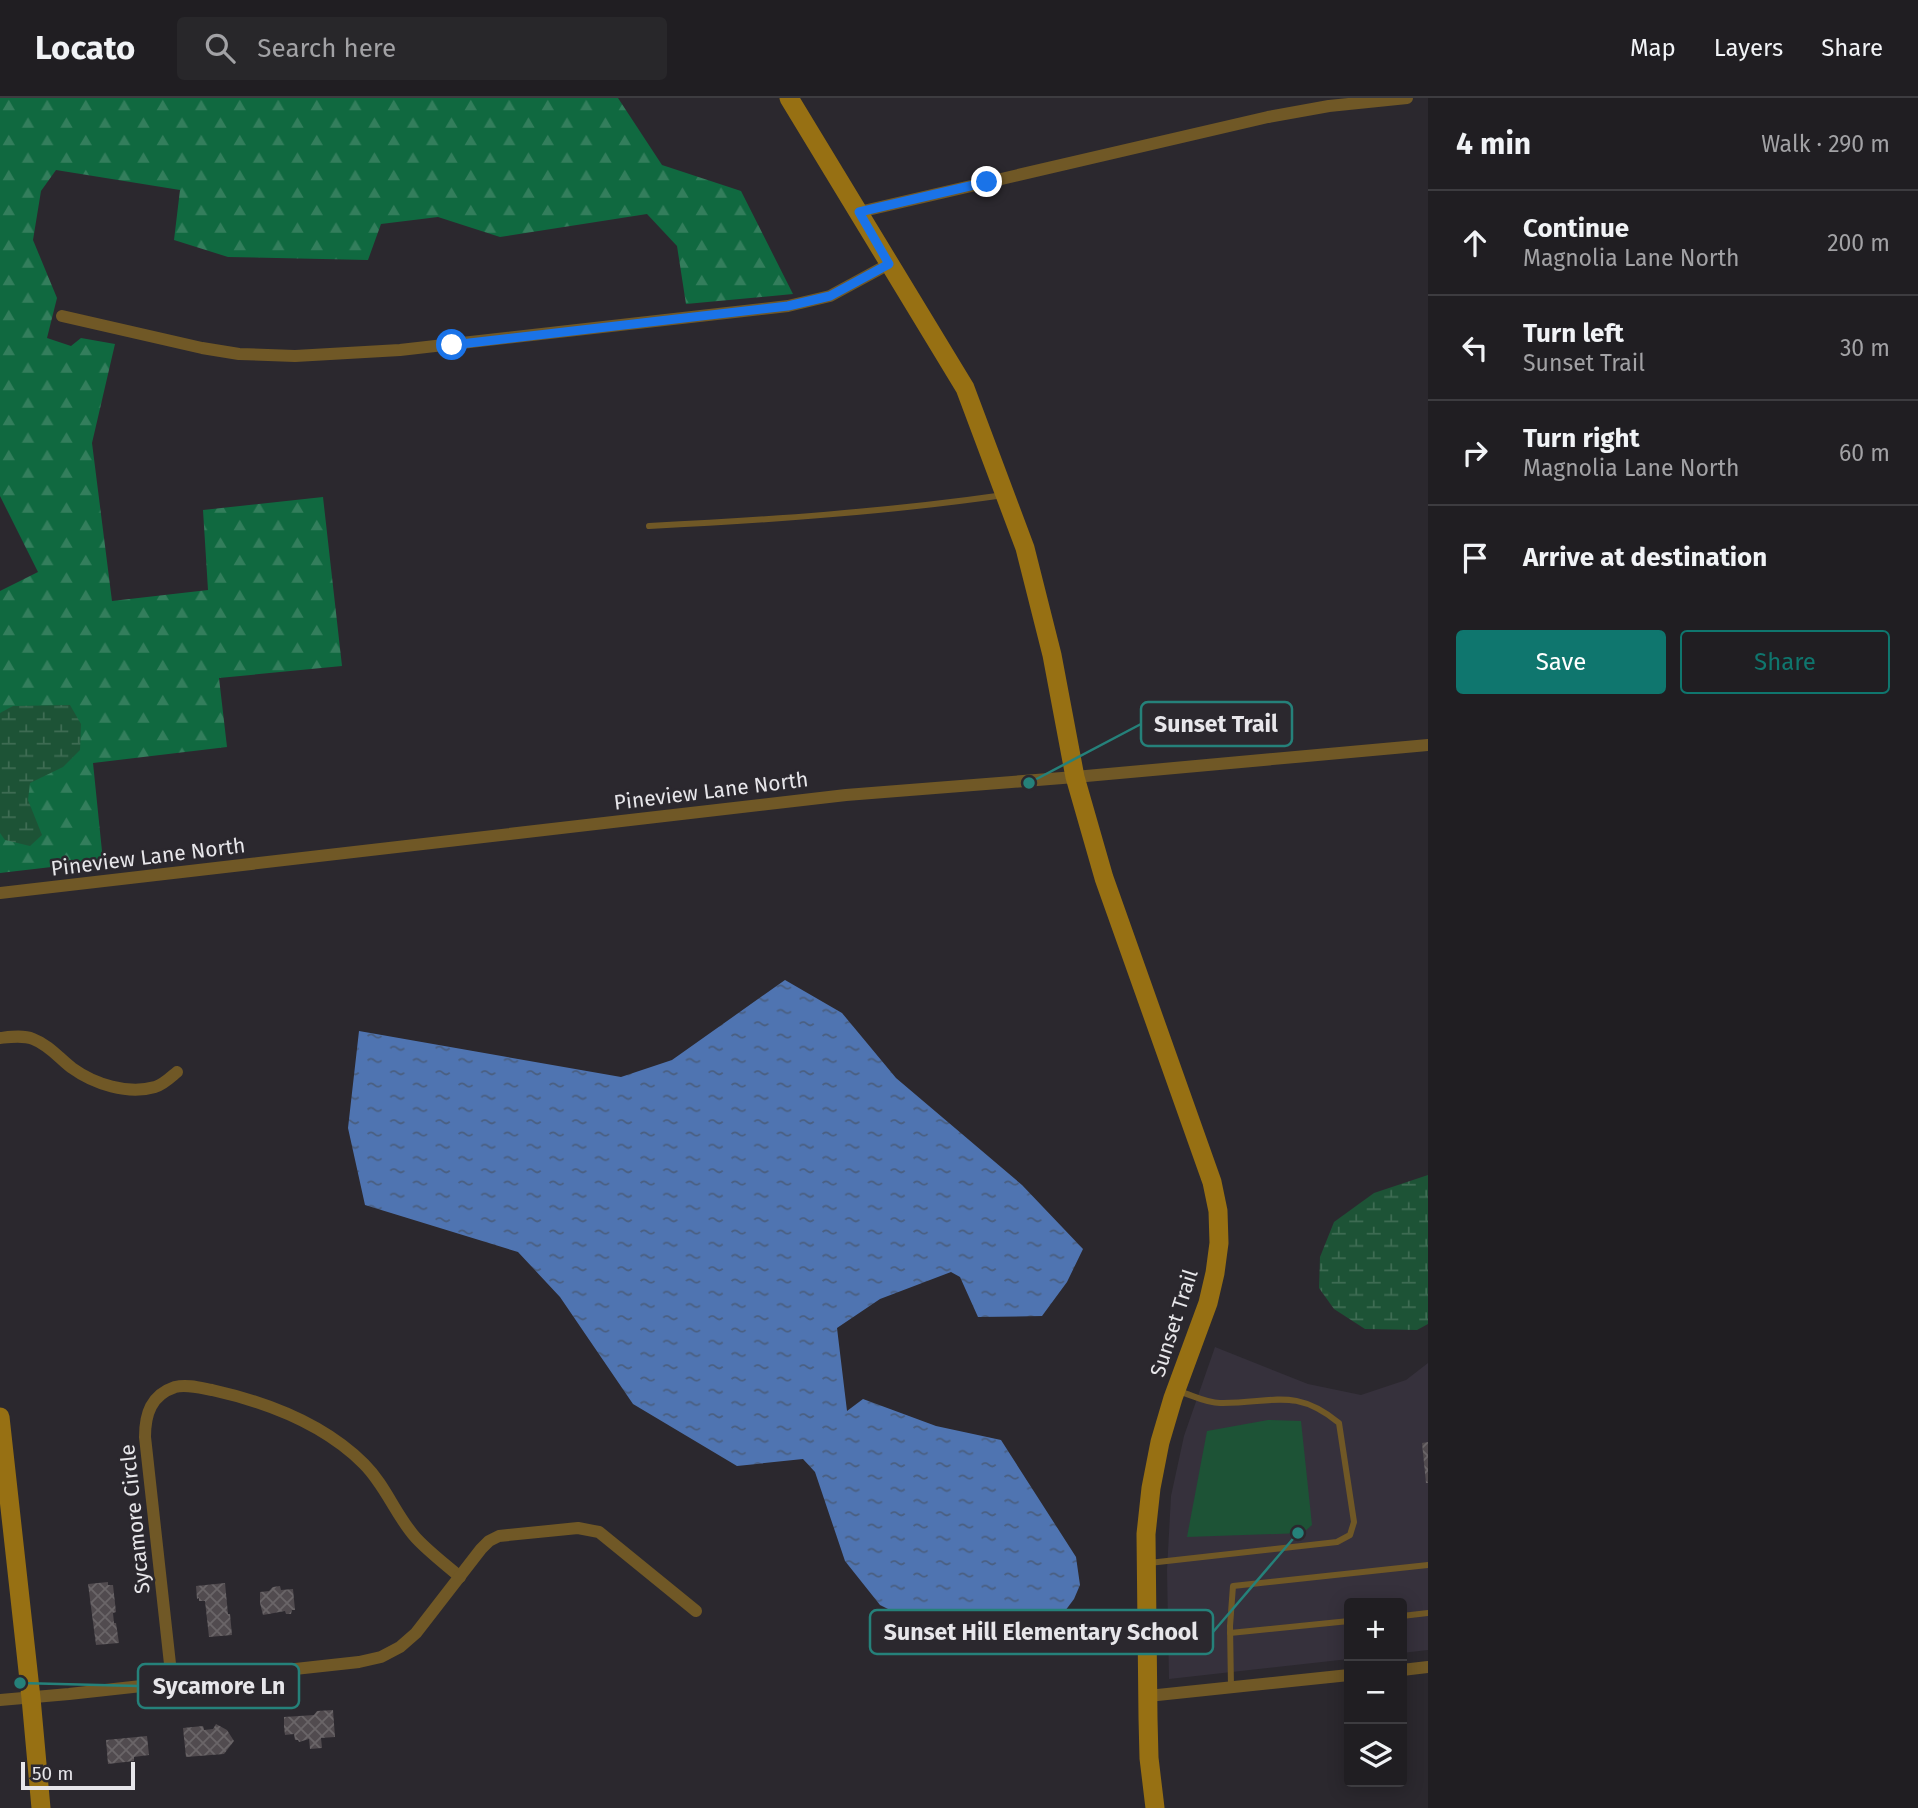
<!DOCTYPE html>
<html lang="en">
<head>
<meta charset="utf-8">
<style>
  :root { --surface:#201e22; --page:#28272a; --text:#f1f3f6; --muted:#a2a2a5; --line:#3d3c40; --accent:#0f766e }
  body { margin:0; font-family:"Fira Sans",sans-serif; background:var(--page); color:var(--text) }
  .controls { position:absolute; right:21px; bottom:21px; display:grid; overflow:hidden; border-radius:7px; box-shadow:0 4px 18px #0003 }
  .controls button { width:63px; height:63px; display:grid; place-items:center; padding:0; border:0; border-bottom:2px solid var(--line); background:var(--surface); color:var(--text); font:35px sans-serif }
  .scale { position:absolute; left:21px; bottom:18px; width:114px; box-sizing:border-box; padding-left:7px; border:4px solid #e7e6ea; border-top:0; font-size:19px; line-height:24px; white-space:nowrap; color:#e7e6ea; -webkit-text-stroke:5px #2b282e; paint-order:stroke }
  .stop { position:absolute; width:21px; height:21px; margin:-16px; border:5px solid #1a73e8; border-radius:50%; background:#fff }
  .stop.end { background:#1a73e8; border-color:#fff; box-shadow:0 2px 7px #0008 }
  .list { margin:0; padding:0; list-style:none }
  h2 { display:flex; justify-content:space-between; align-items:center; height:91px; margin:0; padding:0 28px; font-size:30px }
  h2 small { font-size:23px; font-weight:400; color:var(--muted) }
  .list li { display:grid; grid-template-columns:46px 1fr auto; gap:21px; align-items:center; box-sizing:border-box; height:105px; padding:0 28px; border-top:2px solid var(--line) }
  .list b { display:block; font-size:26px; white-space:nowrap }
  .list p { margin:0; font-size:23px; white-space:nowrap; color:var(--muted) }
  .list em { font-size:23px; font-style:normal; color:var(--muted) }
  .actions { display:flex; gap:14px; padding:21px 28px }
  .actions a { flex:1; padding:16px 0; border:2px solid var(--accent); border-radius:7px; text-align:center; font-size:24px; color:var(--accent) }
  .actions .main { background:var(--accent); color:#fff }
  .icon { flex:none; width:38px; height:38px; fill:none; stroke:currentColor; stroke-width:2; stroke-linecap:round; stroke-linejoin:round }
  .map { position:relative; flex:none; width:1428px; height:1710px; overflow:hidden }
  header { display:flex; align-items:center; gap:42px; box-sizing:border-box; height:98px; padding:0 35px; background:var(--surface); border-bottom:2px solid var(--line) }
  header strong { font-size:33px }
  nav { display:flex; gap:38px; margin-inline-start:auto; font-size:24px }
  .search { width:490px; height:63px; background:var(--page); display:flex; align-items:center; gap:18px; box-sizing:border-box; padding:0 24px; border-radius:7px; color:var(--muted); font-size:26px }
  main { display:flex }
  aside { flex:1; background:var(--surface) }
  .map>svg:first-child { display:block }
  .built { fill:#36313c }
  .forest { fill:url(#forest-firs) }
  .wetland { fill:url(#wetland-marsh) }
  .park { fill:#1d5336 }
  .water { fill:url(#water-ripples) }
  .building { fill:url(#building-cross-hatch) }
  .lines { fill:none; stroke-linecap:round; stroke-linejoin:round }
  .lane { stroke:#705826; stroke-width:6 }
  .street { stroke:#705826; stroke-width:12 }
  .secondary { stroke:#977013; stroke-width:19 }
  .route { stroke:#1a73e8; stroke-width:9 }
  .labels { text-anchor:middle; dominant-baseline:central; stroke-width:5; stroke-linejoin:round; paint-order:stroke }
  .street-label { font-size:21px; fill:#e7e6ea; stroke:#2b282e }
  .leader { fill:none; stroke:#25817a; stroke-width:2.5 }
  .callout-dot { fill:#25817a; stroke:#2b282e; stroke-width:2.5 }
  .callout { fill:#2b282e; stroke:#25817a; stroke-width:2.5 }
  .callout-label { font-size:23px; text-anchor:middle; font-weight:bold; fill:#e7e6ea }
</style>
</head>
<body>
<header>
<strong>Locato</strong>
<div class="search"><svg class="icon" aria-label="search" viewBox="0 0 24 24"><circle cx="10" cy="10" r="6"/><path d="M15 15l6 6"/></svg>Search here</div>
<nav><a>Map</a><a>Layers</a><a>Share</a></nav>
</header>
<main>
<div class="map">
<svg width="1428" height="1710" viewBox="0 0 1428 1710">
  <defs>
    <pattern id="forest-firs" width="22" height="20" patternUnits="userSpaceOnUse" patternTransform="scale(1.75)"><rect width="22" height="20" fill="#106940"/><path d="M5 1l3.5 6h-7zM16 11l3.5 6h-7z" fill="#337e5c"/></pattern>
    <pattern id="wetland-marsh" width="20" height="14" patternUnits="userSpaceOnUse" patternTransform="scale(1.75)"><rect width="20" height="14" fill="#1d5336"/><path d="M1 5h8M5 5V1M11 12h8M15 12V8" fill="none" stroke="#3e6c53"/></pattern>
    <pattern id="water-ripples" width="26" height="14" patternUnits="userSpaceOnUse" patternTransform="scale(1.75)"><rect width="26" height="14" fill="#4f74b1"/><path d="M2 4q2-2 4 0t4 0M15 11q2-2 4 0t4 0" fill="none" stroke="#4a5f81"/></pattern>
    <pattern id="building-cross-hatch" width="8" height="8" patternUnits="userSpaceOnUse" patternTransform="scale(1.75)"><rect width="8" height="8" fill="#514b4f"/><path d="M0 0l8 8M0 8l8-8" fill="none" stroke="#6a6568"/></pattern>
  </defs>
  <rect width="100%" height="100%" fill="#2b282e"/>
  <!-- built -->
  <polygon class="built" points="1215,1249 1308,1286 1361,1297 1406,1282 1428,1265 1428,1552 1402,1555 1402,1505 1349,1505 1349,1561 1169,1581 1167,1472 1171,1398 1184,1338"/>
  <!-- forest -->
  <polygon class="forest" points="0,0 618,0 662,67 741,93 793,196 686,206 677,148 647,116 500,139 438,119 381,126 368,162 228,159 174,142 180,92 56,72 41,93 33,142 57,200 47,240 71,248 81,240 115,246 92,345 112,503 208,492 203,412 323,399 342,568 219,580 227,649 93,665 103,763 0,775 0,493 38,474 0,398"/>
  <!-- wetland -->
  <g class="wetland">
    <polygon points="70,607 81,626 80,652 63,669 30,685 28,702 42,737 30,748 5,742 0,735 0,615 13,608"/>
    <polygon points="1428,1077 1428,1226 1417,1232 1365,1231 1334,1211 1319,1190 1320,1159 1334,1124 1374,1095"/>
  </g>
  <!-- park -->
  <polygon class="park" points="1268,1322 1301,1323 1312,1427 1303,1435 1187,1439 1207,1333"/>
  <!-- water -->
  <polygon class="water" points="785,882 842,915 896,980 1022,1087 1083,1151 1067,1184 1042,1218 978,1219 960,1179 951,1174 880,1201 837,1230 847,1313 863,1301 936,1328 1001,1342 1076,1459 1080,1487 1074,1501 1059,1521 1028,1530 946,1527 896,1515 880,1507 845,1463 815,1374 803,1361 737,1368 633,1306 560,1199 518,1154 365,1107 348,1030 359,933 621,979 672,962"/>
  <!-- building -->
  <g class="building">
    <polygon points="1428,1344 1428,1385 1426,1385 1422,1345"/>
    <polygon points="108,1484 108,1487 113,1487 116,1514 113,1515 114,1525 116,1525 119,1545 96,1547 88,1486"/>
    <polygon points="225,1485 228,1516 230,1516 232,1537 209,1539 205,1503 199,1503 199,1500 197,1501 196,1488"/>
    <polygon points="280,1488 281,1492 293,1491 295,1512 292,1512 291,1516 286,1516 285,1513 263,1517 260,1505 260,1494 269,1493 273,1489"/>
    <polygon points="333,1612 335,1639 321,1640 322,1650 310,1651 309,1641 299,1644 298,1642 295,1642 294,1636 285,1637 284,1629 284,1619 314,1617 317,1613"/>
    <polygon points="216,1626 227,1632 234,1643 224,1656 186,1659 183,1630 203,1628 204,1632 213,1631"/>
    <polygon points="147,1638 149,1657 134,1659 134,1663 108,1666 106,1642"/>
  </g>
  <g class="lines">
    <!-- lane -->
    <g class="lane">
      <path d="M 649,428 C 767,422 886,414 1004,397"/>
      <path d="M 1149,1465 L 1337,1444 L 1350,1437 L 1354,1424 L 1339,1325 C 1294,1288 1271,1306 1220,1305 C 1206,1305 1192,1297 1178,1293"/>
      <polyline points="1402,1518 1428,1515"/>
      <polyline points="1230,1535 1349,1523"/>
      <polyline points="1231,1589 1230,1528 1233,1488 1428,1467"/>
    </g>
    <!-- street -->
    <g class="street">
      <polyline points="859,114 1268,19 1329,8 1407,0"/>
      <polyline points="62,218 202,250 239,256 295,258 400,252 788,208 830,198 889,166"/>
      <polyline points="0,795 846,697 1075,679 1428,647"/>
      <path d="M 0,940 C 10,939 23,937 33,941 C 49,947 59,960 72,970 C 94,986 128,997 155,989 C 163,987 171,979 177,974"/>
      <polyline points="1402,1572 1428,1569"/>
      <path d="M 172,1584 L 145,1339 C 145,1316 151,1297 175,1289 C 187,1286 201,1290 212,1292 C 266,1304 324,1326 364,1366 C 386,1388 396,1418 416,1440 C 429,1454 445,1466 460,1479"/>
      <polyline points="1148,1598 1349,1577"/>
      <polyline points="0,1602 69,1596 359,1564 381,1559 400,1549 416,1535 481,1451 489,1443 499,1438 578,1430 599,1434 696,1513"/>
    </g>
    <!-- secondary -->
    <g class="secondary">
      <polyline points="789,0 965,290 1025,450 1052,557 1075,679 1104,780 1212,1084 1218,1113 1219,1145 1215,1175 1208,1205 1173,1300 1160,1344 1151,1390 1146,1436 1148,1620 1149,1660 1155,1710"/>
      <polyline points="0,1319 31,1600 41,1710"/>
    </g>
  </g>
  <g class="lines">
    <!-- route -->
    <polyline class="route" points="452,247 788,208 830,198 889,166 859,114 987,84"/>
  </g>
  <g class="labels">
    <!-- street labels -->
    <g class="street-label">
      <text transform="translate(711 693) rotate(-7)">Pineview Lane North</text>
      <text transform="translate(148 759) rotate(-7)">Pineview Lane North</text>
      <text transform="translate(1174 1225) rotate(-72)">Sunset Trail</text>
      <text transform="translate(135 1421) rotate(-96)">Sycamore Circle</text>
    </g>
  </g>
  <!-- callouts -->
  <path class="leader" d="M1029 685L1141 626M1298 1435L1213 1534M20 1585L138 1588"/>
  <g class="callout-dot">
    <circle cx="1029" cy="685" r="7"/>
    <circle cx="1298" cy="1435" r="7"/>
    <circle cx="20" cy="1585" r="7"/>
  </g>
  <g class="callout">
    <rect x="1141" y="604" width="151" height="44" rx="7"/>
    <rect x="870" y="1512" width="343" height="44" rx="7"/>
    <rect x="138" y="1566" width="161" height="44" rx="7"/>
  </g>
  <g class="callout-label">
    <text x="1216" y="634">Sunset Trail</text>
    <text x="1041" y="1542">Sunset Hill Elementary School</text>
    <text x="219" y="1596">Sycamore Ln</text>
  </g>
</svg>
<div class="controls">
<button>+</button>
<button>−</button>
<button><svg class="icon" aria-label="layers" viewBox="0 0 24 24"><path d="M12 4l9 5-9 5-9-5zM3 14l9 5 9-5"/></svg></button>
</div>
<div class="scale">50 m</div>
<div class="stop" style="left:452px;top:247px"></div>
<div class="stop end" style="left:987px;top:84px"></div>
</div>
<aside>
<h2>4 min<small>Walk · 290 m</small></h2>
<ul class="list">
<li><svg class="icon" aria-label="ahead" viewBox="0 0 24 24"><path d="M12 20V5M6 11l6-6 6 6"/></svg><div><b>Continue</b><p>Magnolia Lane North</p></div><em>200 m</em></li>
<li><svg class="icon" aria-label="left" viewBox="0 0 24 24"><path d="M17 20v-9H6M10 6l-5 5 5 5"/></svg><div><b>Turn left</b><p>Sunset Trail</p></div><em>30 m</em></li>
<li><svg class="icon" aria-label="right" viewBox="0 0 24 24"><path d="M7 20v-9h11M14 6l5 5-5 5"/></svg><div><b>Turn right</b><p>Magnolia Lane North</p></div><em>60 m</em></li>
<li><svg class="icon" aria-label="arrive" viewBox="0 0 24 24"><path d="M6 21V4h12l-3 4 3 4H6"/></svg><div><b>Arrive at destination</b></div></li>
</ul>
<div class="actions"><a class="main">Save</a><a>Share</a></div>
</aside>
</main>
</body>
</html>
